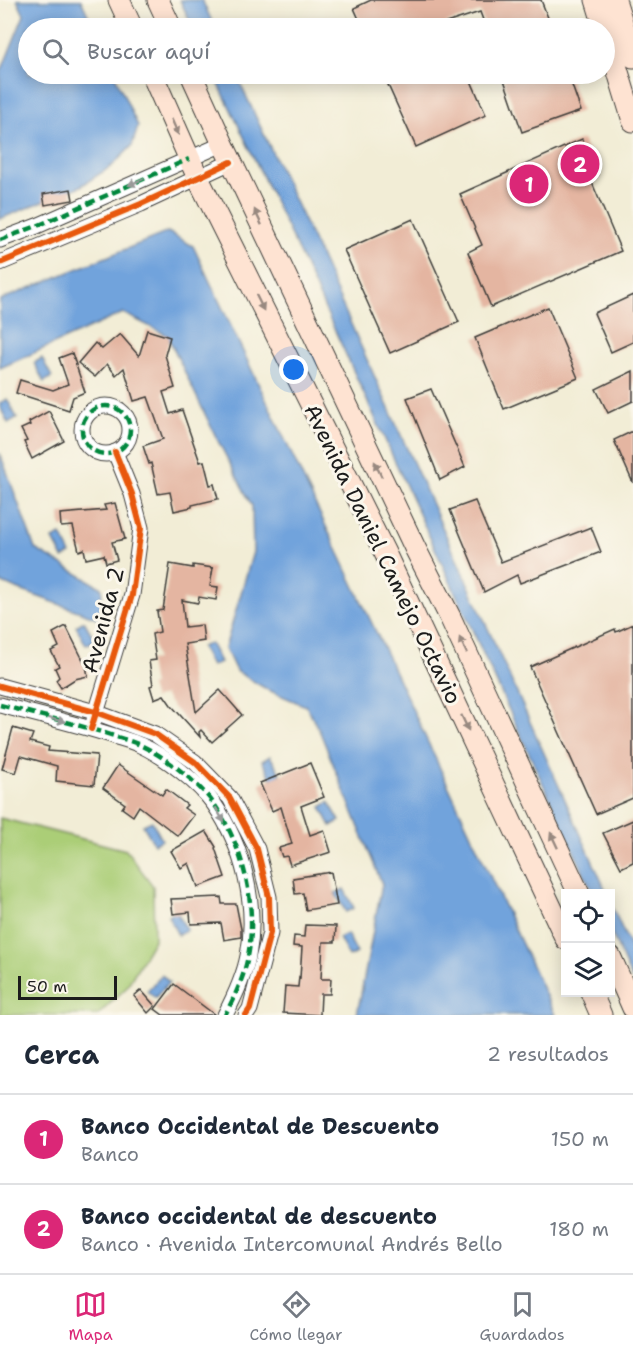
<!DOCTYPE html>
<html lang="es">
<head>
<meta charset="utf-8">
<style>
  :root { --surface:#fff; --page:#f2f2f3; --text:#1f2937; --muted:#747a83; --line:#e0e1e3; --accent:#db2777 }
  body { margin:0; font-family:"Shantell Sans",sans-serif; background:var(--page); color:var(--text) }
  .controls { position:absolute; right:18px; bottom:18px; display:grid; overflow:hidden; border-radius:0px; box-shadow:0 3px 15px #0003 }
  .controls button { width:54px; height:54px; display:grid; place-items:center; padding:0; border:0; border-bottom:2px solid var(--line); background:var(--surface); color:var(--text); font:30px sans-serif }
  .scale { position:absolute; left:18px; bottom:15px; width:99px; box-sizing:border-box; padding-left:6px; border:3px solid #1c1c1c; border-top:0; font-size:16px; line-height:21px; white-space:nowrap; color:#1c1c1c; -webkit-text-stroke:4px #fbf7ec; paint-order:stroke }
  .you { position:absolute; left:294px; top:370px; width:21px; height:21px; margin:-15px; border:4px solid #fff; border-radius:50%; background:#1a73e8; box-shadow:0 0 0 9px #1a73e833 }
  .badge { display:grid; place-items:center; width:39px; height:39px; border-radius:50%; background:var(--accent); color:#fff; font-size:20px; font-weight:700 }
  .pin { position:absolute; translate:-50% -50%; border:3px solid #fff; box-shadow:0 2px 6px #0006 }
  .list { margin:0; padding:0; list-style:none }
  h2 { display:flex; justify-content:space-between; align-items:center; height:78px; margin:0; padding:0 24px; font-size:26px }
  h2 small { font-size:20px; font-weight:400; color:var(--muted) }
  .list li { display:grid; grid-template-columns:39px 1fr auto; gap:18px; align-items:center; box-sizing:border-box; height:90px; padding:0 24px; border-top:2px solid var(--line) }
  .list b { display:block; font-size:22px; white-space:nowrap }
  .list p { margin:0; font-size:20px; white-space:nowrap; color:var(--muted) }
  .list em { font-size:20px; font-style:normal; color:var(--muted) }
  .icon { flex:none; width:33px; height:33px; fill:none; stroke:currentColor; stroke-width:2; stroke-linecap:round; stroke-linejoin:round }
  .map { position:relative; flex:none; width:633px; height:1015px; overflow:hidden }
  .search { position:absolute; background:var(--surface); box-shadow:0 3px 15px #0003; left:18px; right:18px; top:18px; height:66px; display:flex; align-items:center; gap:15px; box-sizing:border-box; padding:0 21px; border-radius:33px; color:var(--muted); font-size:22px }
  .sheet { height:258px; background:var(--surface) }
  nav { display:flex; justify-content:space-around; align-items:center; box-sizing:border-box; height:84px; border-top:2px solid var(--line); background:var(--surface); font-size:16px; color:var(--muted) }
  nav a { display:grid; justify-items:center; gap:3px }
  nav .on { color:var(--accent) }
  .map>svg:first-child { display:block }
  .green { fill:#abce77; stroke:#64754a; stroke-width:1.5 }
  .water { fill:#71a3dc; stroke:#46607c; stroke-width:1.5 }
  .building { fill:#e4b5a1 }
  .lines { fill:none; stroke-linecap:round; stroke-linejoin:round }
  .street-casing { stroke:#3c3b38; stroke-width:17 }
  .secondary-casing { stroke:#3c3b38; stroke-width:23 }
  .street { stroke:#fff; stroke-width:15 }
  .secondary { stroke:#fee3d2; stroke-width:21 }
  .quiet { stroke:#00873e; stroke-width:4.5; stroke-dasharray:9 4.5; stroke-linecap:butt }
  .cycleway-casing { stroke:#fbf7ec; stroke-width:10 }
  .cycleway { stroke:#e8590c; stroke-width:6 }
  .oneway { fill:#988980 }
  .oneway2 { fill:#999 }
  .labels { text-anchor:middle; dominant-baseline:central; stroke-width:6; stroke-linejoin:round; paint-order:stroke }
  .street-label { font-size:22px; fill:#1c1c1c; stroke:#fbf7ec }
</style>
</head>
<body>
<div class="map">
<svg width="633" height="1015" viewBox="0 0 633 1015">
  <rect width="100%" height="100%" fill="#fbf7ec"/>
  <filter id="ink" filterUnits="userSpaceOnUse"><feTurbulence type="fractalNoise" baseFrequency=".0167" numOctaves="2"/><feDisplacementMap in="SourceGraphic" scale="12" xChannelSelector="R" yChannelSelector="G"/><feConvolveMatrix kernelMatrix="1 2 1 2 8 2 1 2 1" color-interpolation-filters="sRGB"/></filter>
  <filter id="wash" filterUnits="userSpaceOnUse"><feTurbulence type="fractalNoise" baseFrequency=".008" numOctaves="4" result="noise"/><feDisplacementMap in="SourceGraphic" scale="24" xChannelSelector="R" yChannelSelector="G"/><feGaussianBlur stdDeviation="1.35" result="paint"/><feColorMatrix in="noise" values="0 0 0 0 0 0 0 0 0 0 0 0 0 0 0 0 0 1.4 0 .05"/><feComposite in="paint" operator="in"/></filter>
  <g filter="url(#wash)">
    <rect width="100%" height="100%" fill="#f2edd6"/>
    <!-- green -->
    <polygon class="green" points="0,818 126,850 153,886 154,940 126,988 98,1015 0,1015"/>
    <!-- water -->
    <g class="water">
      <polygon points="17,0 81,0 94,28 28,28 28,74 114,74 138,126 132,146 112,166 81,186 0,219 0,74 24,15"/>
      <polygon points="180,0 202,0 215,28 193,28"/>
      <polygon points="214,74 236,74 319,253 607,893 593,893 303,261"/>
      <polygon points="168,232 193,246 405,693 555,1015 357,1015 382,884 320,732 306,706 268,690 236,671 225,648 253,552 252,506 217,439 167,335 123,313 0,368 0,300"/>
      <polygon points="42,358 52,377 44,382 34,363"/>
      <polygon points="7,399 17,418 8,423 0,407 0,403"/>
      <polygon points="0,453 35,549 102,588 100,619 14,588 0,582"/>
      <polygon points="61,535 71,554 63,558 53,539"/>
      <polygon points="84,621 95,640 86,645 76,626"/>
      <polygon points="210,643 220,662 211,666 201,647"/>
      <polygon points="270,756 281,775 272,780 262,761"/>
      <polygon points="329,802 340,821 331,826 321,807"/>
      <polygon points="152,821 162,840 154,844 143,825"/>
      <polygon points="344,889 354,908 346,912 335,893"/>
      <polygon points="610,902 633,953 633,982 611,932"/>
      <polygon points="176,911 187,930 178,935 168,916"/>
      <polygon points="347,934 357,953 349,957 339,938"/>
      <polygon points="162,975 169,982 155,998 147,991"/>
    </g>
    <g id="blocks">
      <!-- building -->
      <g class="building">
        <polygon points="371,0 541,0 552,28 486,28 480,12 446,23 448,28 363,28 354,8"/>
        <polygon points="383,74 468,74 486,115 416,147"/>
        <polygon points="502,74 568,74 581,111 522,132"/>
        <polygon points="582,139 598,175 590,178 621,251 491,307 468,252 482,245 460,194"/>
        <polygon points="71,189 73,200 45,205 43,194"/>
        <polygon points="413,219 459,322 390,353 344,250"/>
        <polygon points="633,295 633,342 611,352 594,313"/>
        <polygon points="548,307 578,378 504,409 475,338"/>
        <polygon points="147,330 170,337 165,355 175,388 163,392 170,414 182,410 200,462 204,461 210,485 214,484 218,499 192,505 192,507 174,511 170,492 158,494 151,463 149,464 143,446 163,439 148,397 134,401 124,368 116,375 107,364 95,377 78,363 95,343 102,349 120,334 139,356"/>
        <polygon points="72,353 85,392 73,397 69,410 16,393 20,380 53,390 68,384 59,358"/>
        <polygon points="633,371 633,401 608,413 596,389"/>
        <polygon points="431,389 465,467 440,480 407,398"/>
        <polygon points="49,411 64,441 32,459 24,442 27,441 21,429 30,425 29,422"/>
        <polygon points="633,431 633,483 614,440"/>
        <polygon points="475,501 501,562 591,527 601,552 520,583 517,575 484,592 450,510"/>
        <polygon points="115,503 125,539 112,542 117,560 106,563 104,555 86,559 84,549 79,551 73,526 61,527 60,514 106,510 104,505"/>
        <polygon points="170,564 193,568 193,565 213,568 210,586 218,587 216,600 199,597 198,603 182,600 185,627 202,625 204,641 185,644 196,712 220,690 242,715 212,742 201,730 199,732 200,737 171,705 164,695 154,699 150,686 153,685 149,661 156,660 152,634 160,632 157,611 163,610"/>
        <polygon points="633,624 633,798 596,814 530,667 615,629 616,632"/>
        <polygon points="66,626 86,666 88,676 75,679 61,688 56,680 59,677 55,668 59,666 51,651 59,647 53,633"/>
        <polygon points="13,728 33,734 30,742 49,747 48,751 97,755 94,785 56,781 57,766 21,756 16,773 2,769"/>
        <polygon points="310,763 324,797 301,806 310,835 324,830 331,852 290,865 287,856 282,857 279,848 292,844 281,807 272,811 260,783"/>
        <polygon points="118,765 162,795 166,789 187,805 184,808 194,815 178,836 139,806 133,816 122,808 125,804 103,788"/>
        <polygon points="633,820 633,862 621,868 603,833"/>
        <polygon points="206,831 216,847 215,848 225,877 198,887 189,863 181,868 171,851"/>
        <polygon points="331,872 337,905 306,910 303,893 295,894 293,878"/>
        <polygon points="221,897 222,904 236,904 241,929 241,937 224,940 221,923 191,924 190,912 173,914 171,899"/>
        <polygon points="305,925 336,926 335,942 323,942 321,979 331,979 330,994 321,994 320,1015 283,1013 285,986 298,987 299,977 300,978 302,947 293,946 294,936 304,937"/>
        <polygon points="174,984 215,1015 163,1015 155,1009"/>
        <polygon points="141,990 155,1006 148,1013 134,996"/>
      </g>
    </g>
  </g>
  <g filter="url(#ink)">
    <use href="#blocks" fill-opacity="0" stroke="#3c3b38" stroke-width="1.5"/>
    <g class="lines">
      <!-- street casing -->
      <g class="street-casing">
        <g id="street">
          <polyline points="0,240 37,226 223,144"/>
          <polyline points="0,263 141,204 231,162"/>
          <circle cx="106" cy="430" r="24"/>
          <polyline points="0,686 95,712 155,734 195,762 230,798 257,849 269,897 270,933 250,1009 246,1015"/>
          <path d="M 0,705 C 38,715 77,724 114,736 C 122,739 132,741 140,745 C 163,755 199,783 214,804 C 243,846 258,905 248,956 C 244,977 235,996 225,1015"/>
          <polyline points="94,720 132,595 141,528 132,494 115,452"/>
        </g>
      </g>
      <!-- secondary casing -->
      <g class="secondary-casing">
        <g id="secondary">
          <polyline points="119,0 132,28"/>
          <polyline points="158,0 171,28"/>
          <polyline points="596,0 633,121"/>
          <polyline points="615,0 633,57"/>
          <polyline points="152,74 198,178 385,553 566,939"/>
          <polyline points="191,74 223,144 415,548 450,617 579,894"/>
          <polyline points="610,956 633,1008"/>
          <polyline points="591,992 601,1015"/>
        </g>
      </g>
      <!-- street -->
      <use href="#street" class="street"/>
      <!-- secondary -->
      <use href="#secondary" class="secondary"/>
      <!-- quiet -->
      <g class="quiet">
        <polyline points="0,240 37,226 189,159"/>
        <circle cx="106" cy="430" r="24"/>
        <path d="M 0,705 C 38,715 77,724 114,736 C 122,739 132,741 140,745 C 163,755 199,783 214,804 C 243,846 258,905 248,956 C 244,977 235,996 225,1015"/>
      </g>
      <!-- cycleway casing -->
      <g class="cycleway-casing">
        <g id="cycleway">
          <polyline points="0,263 141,204 231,162"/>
          <polyline points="0,686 95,712 155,734 195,762 230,798 257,849 269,897 270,933 250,1009 246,1015"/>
          <polyline points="91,729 132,595 141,528 132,494 115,452"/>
        </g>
      </g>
      <!-- cycleway -->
      <use href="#cycleway" class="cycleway"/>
    </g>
    <!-- one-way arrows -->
    <defs><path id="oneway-solid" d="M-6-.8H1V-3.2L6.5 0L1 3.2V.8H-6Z" transform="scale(1.5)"/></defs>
    <g class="oneway">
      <use href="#oneway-solid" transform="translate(175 127) rotate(66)"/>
      <use href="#oneway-solid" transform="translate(258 217) rotate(-115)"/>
      <use href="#oneway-solid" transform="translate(260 303) rotate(64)"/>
      <use href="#oneway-solid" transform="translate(378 469) rotate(-115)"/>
      <use href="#oneway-solid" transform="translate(463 645) rotate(-115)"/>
      <use href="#oneway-solid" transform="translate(465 723) rotate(65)"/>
      <use href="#oneway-solid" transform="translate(554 840) rotate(-115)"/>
    </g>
    <g class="oneway2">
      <use href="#oneway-solid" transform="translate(136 182) rotate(156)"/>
      <use href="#oneway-solid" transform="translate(57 720) rotate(14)"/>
      <use href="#oneway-solid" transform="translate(220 815) rotate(60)"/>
    </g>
  </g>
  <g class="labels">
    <!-- street labels -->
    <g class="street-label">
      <text transform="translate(383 554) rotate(64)">Avenida Daniel Camejo Octavio</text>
      <text transform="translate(103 620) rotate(-75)">Avenida 2</text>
    </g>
  </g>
</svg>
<div class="controls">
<button><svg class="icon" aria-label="locate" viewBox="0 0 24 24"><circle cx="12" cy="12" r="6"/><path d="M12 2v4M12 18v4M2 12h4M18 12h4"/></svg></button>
<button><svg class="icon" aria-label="layers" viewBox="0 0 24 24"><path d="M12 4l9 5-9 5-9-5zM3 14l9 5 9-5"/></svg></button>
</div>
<div class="scale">50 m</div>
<div class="you"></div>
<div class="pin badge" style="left:529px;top:184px">1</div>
<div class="pin badge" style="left:580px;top:164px">2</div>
<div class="search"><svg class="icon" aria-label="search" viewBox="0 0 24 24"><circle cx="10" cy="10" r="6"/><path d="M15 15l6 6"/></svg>Buscar aquí</div>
</div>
<section class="sheet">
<h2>Cerca<small>2 resultados</small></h2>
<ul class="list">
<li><span class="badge">1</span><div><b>Banco Occidental de Descuento</b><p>Banco</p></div><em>150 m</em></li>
<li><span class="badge">2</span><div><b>Banco occidental de descuento</b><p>Banco · Avenida Intercomunal Andrés Bello</p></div><em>180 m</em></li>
</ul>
</section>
<nav>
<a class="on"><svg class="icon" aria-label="map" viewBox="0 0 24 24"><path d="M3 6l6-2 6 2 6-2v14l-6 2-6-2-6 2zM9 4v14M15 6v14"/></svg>Mapa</a>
<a><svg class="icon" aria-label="directions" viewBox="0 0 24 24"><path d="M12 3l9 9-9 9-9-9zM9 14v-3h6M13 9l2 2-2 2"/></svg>Cómo llegar</a>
<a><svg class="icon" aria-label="saved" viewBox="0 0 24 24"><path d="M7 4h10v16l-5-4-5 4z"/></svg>Guardados</a>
</nav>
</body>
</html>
